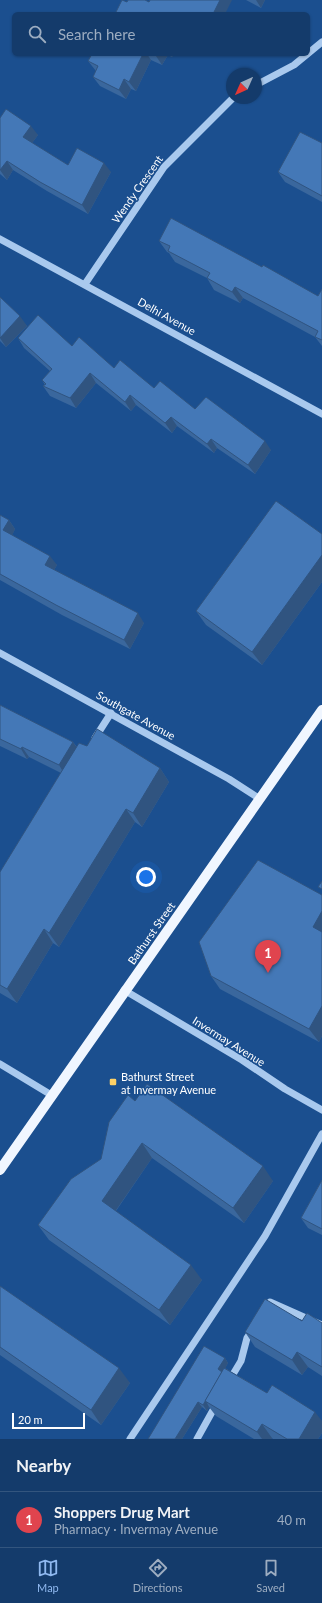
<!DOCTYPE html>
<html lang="en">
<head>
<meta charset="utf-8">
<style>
  :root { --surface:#143b6b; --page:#214673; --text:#f1f3f6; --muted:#9dadc1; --line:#33557e; --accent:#90b9f0 }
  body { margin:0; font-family:Lato,sans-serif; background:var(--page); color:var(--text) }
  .compass { position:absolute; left:226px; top:68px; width:36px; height:36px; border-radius:50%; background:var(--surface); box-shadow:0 1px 3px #0004; rotate:225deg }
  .scale { position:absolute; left:12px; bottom:10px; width:73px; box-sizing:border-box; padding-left:4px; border:2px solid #fff; border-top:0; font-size:11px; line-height:14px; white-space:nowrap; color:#fff; -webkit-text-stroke:3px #1b4f8f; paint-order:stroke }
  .you { position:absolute; left:146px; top:877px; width:14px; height:14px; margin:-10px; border:3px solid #fff; border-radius:50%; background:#1a73e8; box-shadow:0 0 0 6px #1a73e833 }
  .badge { display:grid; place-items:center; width:26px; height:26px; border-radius:50%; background:var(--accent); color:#fff; font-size:13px; font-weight:700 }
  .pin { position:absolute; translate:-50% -33px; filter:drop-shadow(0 1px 2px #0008) }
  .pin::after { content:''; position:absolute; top:21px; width:14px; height:12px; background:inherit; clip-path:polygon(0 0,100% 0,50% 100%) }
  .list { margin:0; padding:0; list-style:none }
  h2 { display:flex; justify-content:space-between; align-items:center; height:52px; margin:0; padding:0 16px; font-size:17px }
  h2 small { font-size:13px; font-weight:400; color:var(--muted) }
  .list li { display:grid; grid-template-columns:26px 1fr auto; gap:12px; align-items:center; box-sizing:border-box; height:56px; padding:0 16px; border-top:1px solid var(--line) }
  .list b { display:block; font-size:15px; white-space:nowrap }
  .list p { margin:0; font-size:13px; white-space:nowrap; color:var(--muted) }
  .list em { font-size:13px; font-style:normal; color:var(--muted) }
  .icon { flex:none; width:22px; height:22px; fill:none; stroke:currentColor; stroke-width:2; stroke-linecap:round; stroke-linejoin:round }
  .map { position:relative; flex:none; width:322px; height:1439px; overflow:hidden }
  .search { position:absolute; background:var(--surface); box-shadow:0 1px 3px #0004; left:12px; right:12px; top:12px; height:44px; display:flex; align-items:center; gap:10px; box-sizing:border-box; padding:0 14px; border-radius:6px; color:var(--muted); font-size:15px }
  .sheet { height:108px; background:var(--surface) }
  nav { display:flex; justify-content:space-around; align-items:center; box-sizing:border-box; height:56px; border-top:1px solid var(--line); background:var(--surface); font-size:11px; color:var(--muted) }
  nav a { display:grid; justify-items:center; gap:2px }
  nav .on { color:var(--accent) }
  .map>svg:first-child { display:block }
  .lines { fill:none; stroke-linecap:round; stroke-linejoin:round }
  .minor { stroke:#a9c9ee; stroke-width:7 }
  .major { stroke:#f0f6ff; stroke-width:10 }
  .wall { fill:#3a679d }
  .shaded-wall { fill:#305480 }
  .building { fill:#4478b7; stroke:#305480 }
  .poi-dot { fill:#ffd166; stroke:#1b4f8f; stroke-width:1.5 }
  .labels { text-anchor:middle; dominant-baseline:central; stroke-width:3; stroke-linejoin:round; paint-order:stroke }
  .street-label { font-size:11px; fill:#fff; stroke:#1b4f8f }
  .poi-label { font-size:11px; fill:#fff; stroke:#1b4f8f; text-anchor:start }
</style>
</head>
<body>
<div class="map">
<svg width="322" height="1439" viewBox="0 0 322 1439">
  <rect width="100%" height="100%" fill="#1b4f8f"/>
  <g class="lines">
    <!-- minor -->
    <g class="minor">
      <polyline points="256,85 294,65 322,42"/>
      <polyline points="0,239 322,414"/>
      <polyline points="85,284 164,167 233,98"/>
      <polyline points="0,653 229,779 260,799"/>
      <polyline points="95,738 111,713"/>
      <polyline points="124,990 242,1060 285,1089 322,1110"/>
      <polyline points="0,1064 53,1096"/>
      <polyline points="265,1308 270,1302 322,1325"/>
      <polyline points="229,1381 241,1361 247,1338 253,1329"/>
      <polyline points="130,1439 265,1236 322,1134"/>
      <polyline points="197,1439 217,1403"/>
    </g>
    <!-- major -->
    <polyline class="major" points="0,1170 322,710"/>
  </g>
  <!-- wall -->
  <g class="wall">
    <polygon points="246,0 265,0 261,8"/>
    <polygon points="92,54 174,54 172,57 168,55 162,65 151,60 136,91 131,89 126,99 100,86 93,77 96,71 88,61"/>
    <polygon points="0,118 38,135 32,143 68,165 111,172 88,214 47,191 13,170 7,180 0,174"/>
    <polygon points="322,143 322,202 285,182 278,172"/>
    <polygon points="159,241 262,267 318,296 322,289 322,346 315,337 243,298 240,303 214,290 207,278 175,262 169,253 167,252"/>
    <polygon points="0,297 27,326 6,347 0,341"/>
    <polygon points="18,338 72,346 114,368 195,409 271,450 255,474 217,448 214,453 177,426 172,433 136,405 131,411 96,383 76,408 50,396 43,386 45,385 42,380 50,371 24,348"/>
    <polygon points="0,515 9,520 15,529 12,535 57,565 54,570 144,623 130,649 62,615 0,580"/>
    <polygon points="322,534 322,582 262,665 206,625 196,611"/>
    <polygon points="0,705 73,742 77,747 87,746 160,768 169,782 142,827 135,822 59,947 53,943 17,1003 0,993 0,872 61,773 29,757 27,759 0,746"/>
    <polygon points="322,895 322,1036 319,1042 220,989 211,976"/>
    <polygon points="135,1101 273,1181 244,1223 152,1158 116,1211 202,1280 170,1325 49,1240 38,1225 101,1159"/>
    <polygon points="322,1180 322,1235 308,1228 301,1218"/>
    <polygon points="0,1286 130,1383 101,1425 0,1355"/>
    <polygon points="302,1321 322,1323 322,1376 308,1367 302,1375 255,1347 245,1332"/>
    <polygon points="225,1358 228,1363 225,1368 267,1393 322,1421 322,1433 318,1439 273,1439 272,1438 272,1439 254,1439 216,1416 209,1407 207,1411 202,1407 182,1439 148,1439"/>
  </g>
  <!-- shaded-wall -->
  <g class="shaded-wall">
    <polygon points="220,0 232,0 225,14 213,14"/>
    <polygon points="256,0 265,0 261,8"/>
    <polygon points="143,54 147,54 151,60 136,91 129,82"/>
    <polygon points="156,54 167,54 168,55 162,65 156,56"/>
    <polygon points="170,54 174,54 172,57"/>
    <polygon points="124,79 131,89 126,99 119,90"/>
    <polygon points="31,126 38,135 30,146 23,137"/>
    <polygon points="7,161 13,170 7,180 0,170"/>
    <polygon points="104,163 111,172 88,214 82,205"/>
    <polygon points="235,287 243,298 240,303 232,292"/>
    <polygon points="20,316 27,326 6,347 0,338"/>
    <polygon points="90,373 96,383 76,408 70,398"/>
    <polygon points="130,395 136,405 131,411 125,402"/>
    <polygon points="171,417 177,426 172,433 165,423"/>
    <polygon points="211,439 217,448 214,453 207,444"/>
    <polygon points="265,441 271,450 255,474 248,465"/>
    <polygon points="9,520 15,529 10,540 3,530"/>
    <polygon points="322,555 322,582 262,665 252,652"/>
    <polygon points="50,556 57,565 52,574 45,565"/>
    <polygon points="138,613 144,623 130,649 124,640"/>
    <polygon points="73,742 80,752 65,775 59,765"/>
    <polygon points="22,747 29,757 27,759 21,749"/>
    <polygon points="160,768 169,782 142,827 133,813"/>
    <polygon points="126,809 135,822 59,947 49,933"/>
    <polygon points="322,911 322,940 313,927"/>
    <polygon points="44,929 53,943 17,1003 7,989"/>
    <polygon points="322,1006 322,1036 319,1042 309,1029"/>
    <polygon points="142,1143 152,1158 112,1216 102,1201"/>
    <polygon points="263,1166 273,1181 244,1223 233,1208"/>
    <polygon points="191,1265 202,1280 170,1325 159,1310"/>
    <polygon points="297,1352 308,1367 302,1375 292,1360"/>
    <polygon points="225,1358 228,1363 223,1373 218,1369"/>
    <polygon points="119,1368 130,1383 101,1425 91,1410"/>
    <polygon points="206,1401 209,1407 207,1411 203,1405"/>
    <polygon points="198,1402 202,1407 182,1439 175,1439"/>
    <polygon points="315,1412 322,1421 322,1433 318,1439 299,1439"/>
    <polygon points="262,1424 272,1438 272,1439 262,1439 257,1432"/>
  </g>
  <!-- building -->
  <g class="building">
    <polygon points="122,0 127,2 128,0 145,0 149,2 150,0 220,0 213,14 115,14"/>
    <polygon points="92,54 143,54 129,82 124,79 119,90 93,77 98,66 88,61"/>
    <polygon points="6,109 31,126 23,137 68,165 77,148 104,163 82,205 40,182 7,161 0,170 0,118"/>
    <polygon points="300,132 322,143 322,196 278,172"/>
    <polygon points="171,218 262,267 263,265 318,296 322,289 322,340 315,337 318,331 235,287 232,292 207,278 210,273 168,251 170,246 159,241"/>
    <polygon points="0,297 20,316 0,338"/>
    <polygon points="38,315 72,346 79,337 114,368 120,360 154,388 160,381 195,409 206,397 265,441 248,465 211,439 207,444 171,417 165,423 130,395 125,402 90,373 70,398 43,386 46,384 42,380 52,369 18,338"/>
    <polygon points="276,501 322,534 322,555 252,652 196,611"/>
    <polygon points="0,515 9,520 3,530 50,556 45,565 138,613 124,640 56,605 0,574"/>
    <polygon points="0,705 73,742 59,765 22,747 21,749 0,739"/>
    <polygon points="97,729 160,768 133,813 126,809 49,933 44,929 7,989 0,985 0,872 79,743 87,746"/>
    <polygon points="258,860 322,895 322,911 313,927 322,932 322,1006 309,1029 211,976 199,942"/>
    <polygon points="322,881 322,889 318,887"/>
    <polygon points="147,1084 263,1166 233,1208 142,1143 102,1201 191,1265 159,1310 38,1225 71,1179 101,1159 109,1122 128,1095 135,1101"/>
    <polygon points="322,1180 322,1229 301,1218"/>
    <polygon points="0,1286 119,1368 91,1410 0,1347"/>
    <polygon points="265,1299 302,1321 307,1313 322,1323 322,1367 297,1352 292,1360 245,1332"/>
    <polygon points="204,1346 225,1358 218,1369 222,1372 203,1405 198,1402 175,1439 148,1439"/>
    <polygon points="224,1368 267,1393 272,1385 315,1412 299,1439 287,1439 262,1424 257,1432 205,1401"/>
  </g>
  <!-- markers -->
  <rect class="poi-dot" x="109" y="1078" width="8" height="8" rx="2"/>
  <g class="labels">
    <!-- street labels -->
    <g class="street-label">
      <text transform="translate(137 189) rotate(-55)">Wendy Crescent</text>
      <text transform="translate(167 316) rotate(29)">Delhi Avenue</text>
      <text transform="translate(136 715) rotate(29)">Southgate Avenue</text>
      <text transform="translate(151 933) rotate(-55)">Bathurst Street</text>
      <text transform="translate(229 1041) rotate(32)">Invermay Avenue</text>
    </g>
    <!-- poi labels -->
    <g class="poi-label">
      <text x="121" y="1076">Bathurst Street<tspan x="121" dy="13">at Invermay Avenue</tspan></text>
    </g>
  </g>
</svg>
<svg class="compass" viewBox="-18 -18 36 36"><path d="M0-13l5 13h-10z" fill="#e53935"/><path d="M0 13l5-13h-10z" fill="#9dadc1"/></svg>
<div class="scale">20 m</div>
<div class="you"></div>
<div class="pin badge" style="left:268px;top:973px;background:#e0444e">1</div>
<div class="search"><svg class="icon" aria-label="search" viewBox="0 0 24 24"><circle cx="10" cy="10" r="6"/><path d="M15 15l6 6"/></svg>Search here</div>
</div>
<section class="sheet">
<h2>Nearby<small></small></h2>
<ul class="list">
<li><span class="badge" style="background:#e0444e">1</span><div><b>Shoppers Drug Mart</b><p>Pharmacy · Invermay Avenue</p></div><em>40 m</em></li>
</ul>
</section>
<nav>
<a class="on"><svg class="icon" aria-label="map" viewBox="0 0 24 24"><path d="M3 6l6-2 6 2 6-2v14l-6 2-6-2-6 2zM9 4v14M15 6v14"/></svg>Map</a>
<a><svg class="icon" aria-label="directions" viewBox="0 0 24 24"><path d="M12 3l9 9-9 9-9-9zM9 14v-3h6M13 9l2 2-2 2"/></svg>Directions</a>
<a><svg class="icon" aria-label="saved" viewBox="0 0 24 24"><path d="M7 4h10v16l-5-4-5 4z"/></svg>Saved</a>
</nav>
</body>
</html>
